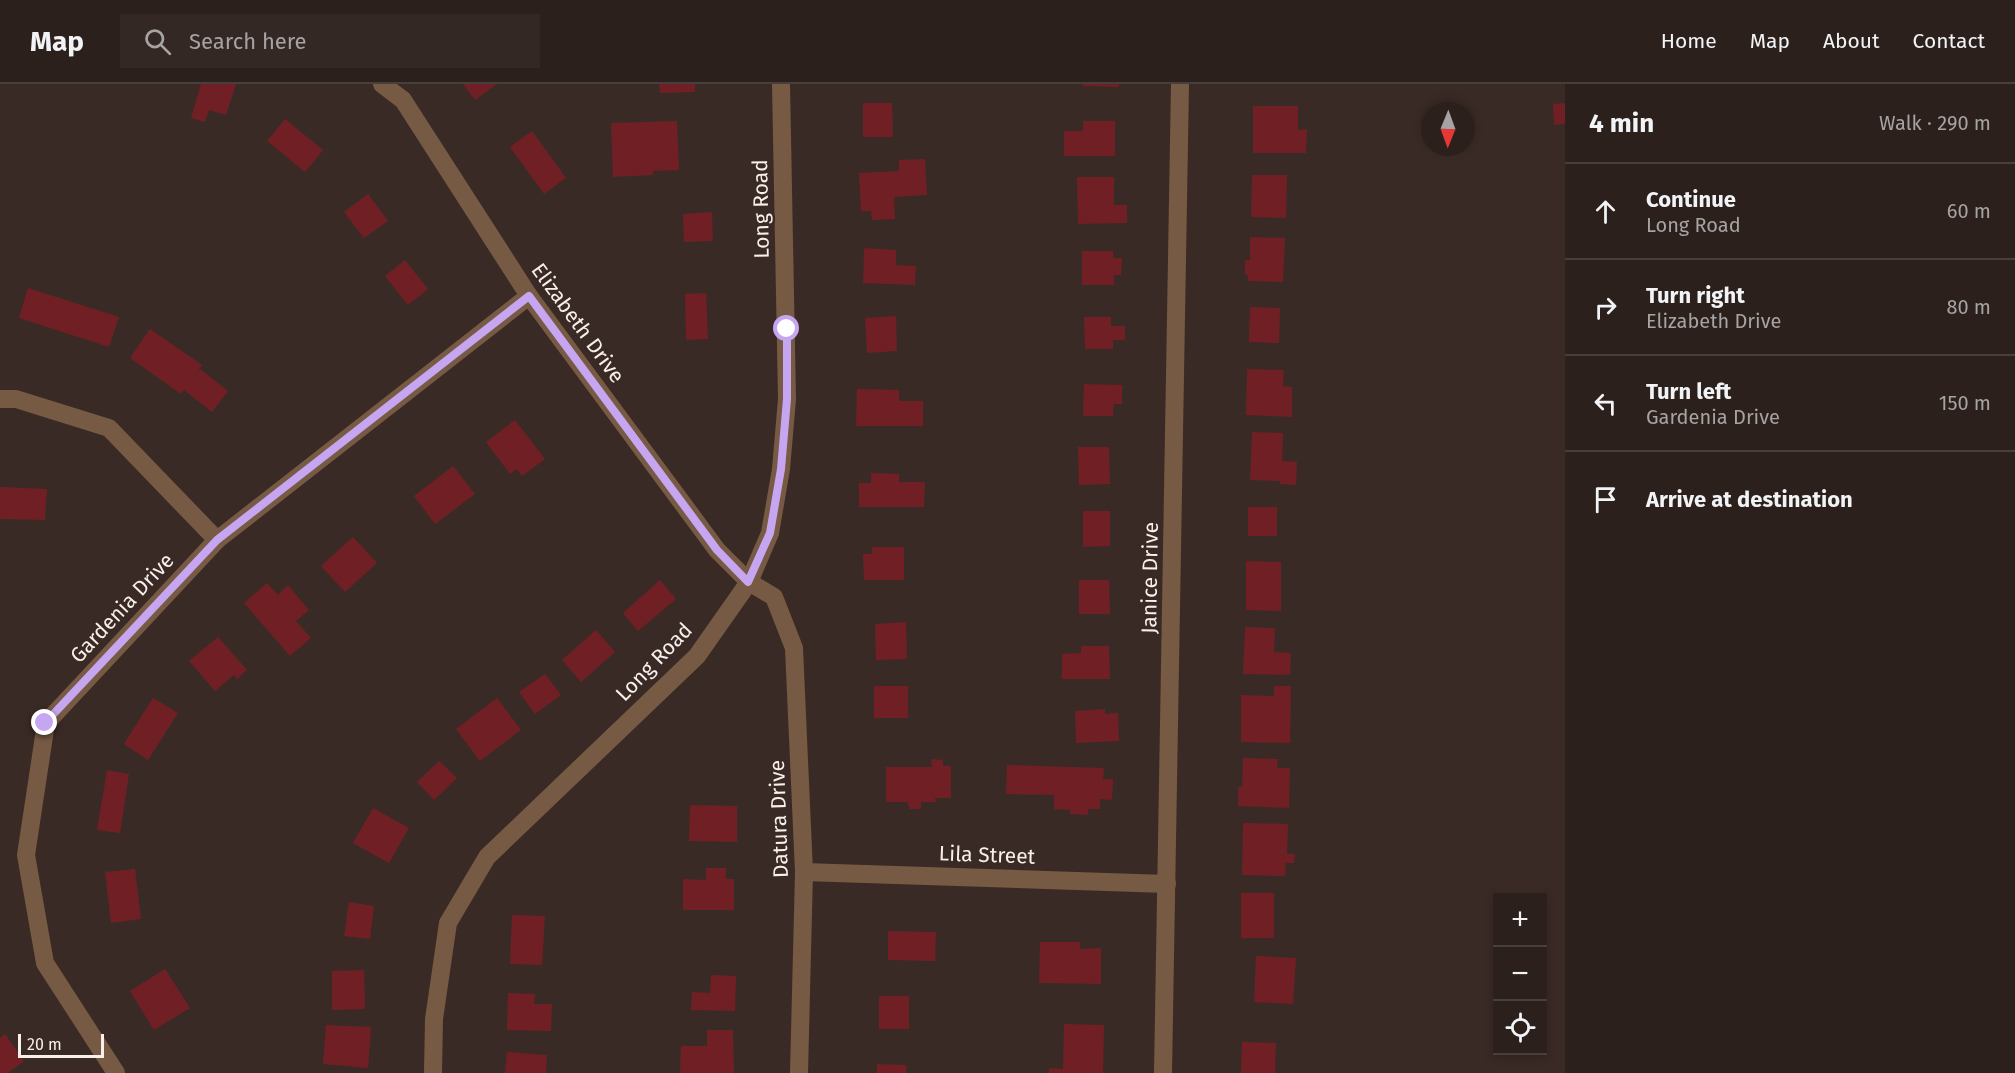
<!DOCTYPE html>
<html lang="en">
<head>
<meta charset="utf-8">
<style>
  :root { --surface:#2c201c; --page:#342825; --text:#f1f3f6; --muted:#a6a3a3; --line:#483e3b }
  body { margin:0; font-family:"Fira Sans",sans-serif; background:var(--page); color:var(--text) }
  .controls { position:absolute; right:18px; bottom:18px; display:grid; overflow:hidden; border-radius:0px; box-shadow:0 3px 9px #0003 }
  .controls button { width:54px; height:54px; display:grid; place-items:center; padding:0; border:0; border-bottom:2px solid var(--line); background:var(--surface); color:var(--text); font:30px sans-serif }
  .compass { position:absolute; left:1421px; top:18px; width:54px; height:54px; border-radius:50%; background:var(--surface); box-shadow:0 3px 9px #0003; rotate:181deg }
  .scale { position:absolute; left:18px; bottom:15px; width:86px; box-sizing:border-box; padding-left:6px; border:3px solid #f9efeb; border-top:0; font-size:16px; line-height:21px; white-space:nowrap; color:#f9efeb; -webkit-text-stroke:4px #3a2a25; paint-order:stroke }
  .stop { position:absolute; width:18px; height:18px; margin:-14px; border:4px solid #c6a6f0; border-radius:50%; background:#fff }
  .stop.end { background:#c6a6f0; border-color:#fff; box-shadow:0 2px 6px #0008 }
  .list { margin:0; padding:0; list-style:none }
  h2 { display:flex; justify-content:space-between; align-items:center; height:78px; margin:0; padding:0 24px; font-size:26px }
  h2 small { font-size:20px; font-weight:400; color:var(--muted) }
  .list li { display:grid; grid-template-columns:39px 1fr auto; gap:18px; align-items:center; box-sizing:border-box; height:96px; padding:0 24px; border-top:2px solid var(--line) }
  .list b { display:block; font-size:22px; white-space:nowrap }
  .list p { margin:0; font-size:20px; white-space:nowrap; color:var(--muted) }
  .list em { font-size:20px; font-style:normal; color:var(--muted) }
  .icon { flex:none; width:33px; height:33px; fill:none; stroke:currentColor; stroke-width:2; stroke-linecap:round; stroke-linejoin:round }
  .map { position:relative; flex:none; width:1565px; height:989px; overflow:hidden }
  header { display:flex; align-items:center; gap:36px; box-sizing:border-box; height:84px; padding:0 30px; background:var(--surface); border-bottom:2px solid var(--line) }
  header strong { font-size:28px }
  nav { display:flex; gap:33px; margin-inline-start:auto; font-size:21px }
  .search { width:420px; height:54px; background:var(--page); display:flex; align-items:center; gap:15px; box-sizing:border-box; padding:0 21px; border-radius:0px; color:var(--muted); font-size:22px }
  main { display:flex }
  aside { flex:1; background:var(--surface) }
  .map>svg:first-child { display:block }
  .building { fill:#702024 }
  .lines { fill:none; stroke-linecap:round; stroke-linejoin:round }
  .minor { stroke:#775a43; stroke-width:18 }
  .route { stroke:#c6a6f0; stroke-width:8 }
  .labels { text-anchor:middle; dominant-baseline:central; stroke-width:5; stroke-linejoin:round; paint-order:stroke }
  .street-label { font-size:21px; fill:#f9efeb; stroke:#3a2a25 }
</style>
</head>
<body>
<header>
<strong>Map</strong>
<div class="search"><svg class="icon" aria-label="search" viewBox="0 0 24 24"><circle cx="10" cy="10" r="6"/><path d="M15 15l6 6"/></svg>Search here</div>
<nav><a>Home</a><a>Map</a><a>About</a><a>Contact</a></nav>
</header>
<main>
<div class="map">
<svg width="1565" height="989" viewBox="0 0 1565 989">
  <rect width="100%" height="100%" fill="#3a2a25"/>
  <!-- building -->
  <g class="building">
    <polygon points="201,0 236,0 226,31 209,26 205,38 191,34"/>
    <polygon points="463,0 497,0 475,16"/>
    <polygon points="659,0 695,0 695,8 660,9"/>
    <polygon points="1083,0 1119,0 1119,3 1083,2"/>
    <polygon points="863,19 892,19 893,53 863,53"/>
    <polygon points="1565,19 1565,40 1554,41 1553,20"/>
    <polygon points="1253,22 1298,22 1298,46 1307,45 1306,69 1253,69"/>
    <polygon points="285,35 323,66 305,88 267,57"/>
    <polygon points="677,37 679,86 653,87 653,91 613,93 611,39"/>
    <polygon points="1083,37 1115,37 1115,72 1064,72 1064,47 1083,47"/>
    <polygon points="532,47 566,94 544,110 510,63"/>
    <polygon points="925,75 927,111 894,113 895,135 872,136 871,127 861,127 859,89 899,87 899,76"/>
    <polygon points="1252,91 1287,91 1286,134 1251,133"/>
    <polygon points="1077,93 1114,93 1114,121 1127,121 1127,139 1078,140"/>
    <polygon points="368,110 388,137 364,154 344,128"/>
    <polygon points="712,128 713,157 684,158 683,130"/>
    <polygon points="1250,153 1285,154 1283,198 1248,197 1248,191 1245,191 1245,176 1250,176"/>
    <polygon points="864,164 896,166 896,181 916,182 915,201 863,199"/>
    <polygon points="1082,167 1113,167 1113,174 1122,174 1121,191 1114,191 1114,201 1082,201"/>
    <polygon points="405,176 428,205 408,221 385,192"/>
    <polygon points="28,204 119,233 109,263 19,234"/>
    <polygon points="706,209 708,255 686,256 685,210"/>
    <polygon points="1250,223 1280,224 1279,259 1249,258"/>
    <polygon points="896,232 897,267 867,269 865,234"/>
    <polygon points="1084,233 1111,233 1111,242 1125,242 1125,256 1113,256 1113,265 1085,265"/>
    <polygon points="150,245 202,281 192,295 200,285 228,307 212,328 184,306 181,310 130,274"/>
    <polygon points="1247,285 1284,286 1283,302 1292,303 1292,333 1246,331"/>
    <polygon points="1084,300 1122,301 1122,320 1114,320 1113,332 1083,332"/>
    <polygon points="857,305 899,306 899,317 923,317 923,342 856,342"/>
    <polygon points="515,336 545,375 522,392 517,385 510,390 486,358"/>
    <polygon points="1252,348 1283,349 1282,377 1297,378 1296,401 1280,400 1280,397 1250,396"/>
    <polygon points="1078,363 1109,363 1110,400 1079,401"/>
    <polygon points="453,382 475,410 435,440 414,412"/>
    <polygon points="871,389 899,390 899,398 925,398 924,423 859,423 859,399 871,399"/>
    <polygon points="0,403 47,405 45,436 0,435"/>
    <rect x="1248" y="423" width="29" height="29"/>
    <polygon points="1083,427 1110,427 1110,462 1083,463"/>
    <polygon points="353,453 377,479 345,508 321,482"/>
    <polygon points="872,463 904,463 904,496 864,496 863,470 872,470"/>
    <polygon points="1246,477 1281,478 1281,527 1246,526"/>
    <polygon points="660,496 676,515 638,547 623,529"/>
    <polygon points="1079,496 1109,496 1110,530 1079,530"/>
    <polygon points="267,499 278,511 288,501 309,526 296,537 311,554 290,572 244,519"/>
    <polygon points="906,538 907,575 876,576 875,540"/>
    <polygon points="1245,543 1275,544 1274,568 1291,569 1290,591 1243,590"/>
    <polygon points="596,546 615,568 581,598 562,576"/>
    <polygon points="218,553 247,586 237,595 234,591 215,607 189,577"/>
    <polygon points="1081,562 1109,562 1110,595 1062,595 1062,570 1081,569"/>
    <polygon points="545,590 561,611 535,630 519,608"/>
    <rect x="874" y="602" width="34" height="32"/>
    <polygon points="1274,602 1291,602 1290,659 1241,658 1241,611 1274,612"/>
    <polygon points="153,614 178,629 148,676 124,660"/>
    <polygon points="497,614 521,646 480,677 456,645"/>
    <polygon points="1105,625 1105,630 1118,629 1119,657 1076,659 1075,627"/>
    <polygon points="1243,674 1278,675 1277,684 1290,684 1289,724 1238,722 1238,703 1242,703"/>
    <polygon points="931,675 943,676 943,682 951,682 951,714 935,714 936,718 921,718 921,725 910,725 907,718 886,718 886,683 932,683"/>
    <polygon points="439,677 457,694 434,716 417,698"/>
    <polygon points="1007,681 1104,684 1103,695 1113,695 1112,716 1100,715 1100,725 1088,725 1088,731 1070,730 1070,726 1054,725 1054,711 1006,710"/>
    <polygon points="107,686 129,690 120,749 97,746"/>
    <polygon points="690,721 737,722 737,758 689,757"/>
    <polygon points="373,724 409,744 389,779 353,759"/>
    <polygon points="1243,739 1288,740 1287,770 1295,770 1294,779 1286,779 1285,792 1242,791"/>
    <polygon points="706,784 726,784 726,795 734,795 734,826 683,826 683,795 706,796"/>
    <polygon points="135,785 141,835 111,839 105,788"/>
    <rect x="1241" y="809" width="33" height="45"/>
    <polygon points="349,818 374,822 370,855 344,852"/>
    <polygon points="512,831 545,832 542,881 510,880"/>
    <polygon points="888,847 936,848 935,877 888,876"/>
    <polygon points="1040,858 1080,858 1080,865 1101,864 1101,900 1039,899"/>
    <polygon points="1256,872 1296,874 1293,920 1254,918"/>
    <polygon points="165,885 190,924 154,946 130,907"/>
    <polygon points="364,886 365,925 332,926 332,887"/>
    <polygon points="711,891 736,892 735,927 691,926 692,908 710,909"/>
    <polygon points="508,909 535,910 534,920 552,920 551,947 507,946"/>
    <rect x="879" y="912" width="30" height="33"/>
    <polygon points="1064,940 1104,941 1103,989 1049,989 1049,984 1063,985"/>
    <polygon points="326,941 371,943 368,984 323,980"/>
    <polygon points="707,946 733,946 734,989 680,989 681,962 707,962"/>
    <polygon points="5,950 24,977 8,989 0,989 0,954"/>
    <polygon points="1242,958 1276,959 1275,989 1241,989"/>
    <polygon points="507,968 547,971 546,989 505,989"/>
    <polygon points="877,980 906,981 906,989 877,989"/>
  </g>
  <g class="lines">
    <!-- minor -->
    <g class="minor">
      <polyline points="382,0 403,16 529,212 717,466 749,498 774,513 794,564 804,788 799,989"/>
      <polyline points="0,315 16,315 109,344 217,456"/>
      <polyline points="804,788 1167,800"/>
      <polyline points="116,989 45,879 26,771 46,639 217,456 529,212"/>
      <polyline points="433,989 434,935 448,839 487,773 697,572 749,498 770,449 781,385 787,315 781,0"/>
      <polyline points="1163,989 1180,0"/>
    </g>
  </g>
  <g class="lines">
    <!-- route -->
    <polyline class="route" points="45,639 217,456 529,212 717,466 748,498 770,449 781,385 787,315 787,245"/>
  </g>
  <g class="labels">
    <!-- street labels -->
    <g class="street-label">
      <text transform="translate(761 125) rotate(-91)">Long Road</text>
      <text transform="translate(578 239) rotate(54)">Elizabeth Drive</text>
      <text transform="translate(1150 494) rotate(-89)">Janice Drive</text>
      <text transform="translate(122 524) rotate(-47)">Gardenia Drive</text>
      <text transform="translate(654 578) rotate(-46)">Long Road</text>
      <text transform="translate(779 735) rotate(-92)">Datura Drive</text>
      <text transform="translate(987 771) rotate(2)">Lila Street</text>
    </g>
  </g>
</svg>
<div class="controls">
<button>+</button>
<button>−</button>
<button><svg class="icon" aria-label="locate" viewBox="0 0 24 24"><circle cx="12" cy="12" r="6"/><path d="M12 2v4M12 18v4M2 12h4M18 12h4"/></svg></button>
</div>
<svg class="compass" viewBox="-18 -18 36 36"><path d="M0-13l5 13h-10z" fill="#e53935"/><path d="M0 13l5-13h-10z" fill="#a6a3a3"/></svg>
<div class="scale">20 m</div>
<div class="stop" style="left:787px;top:245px"></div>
<div class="stop end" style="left:45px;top:639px"></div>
</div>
<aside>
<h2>4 min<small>Walk · 290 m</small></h2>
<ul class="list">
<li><svg class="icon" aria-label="ahead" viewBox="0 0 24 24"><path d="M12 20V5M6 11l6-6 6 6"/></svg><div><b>Continue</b><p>Long Road</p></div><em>60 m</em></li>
<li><svg class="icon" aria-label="right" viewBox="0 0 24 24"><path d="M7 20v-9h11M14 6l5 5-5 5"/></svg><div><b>Turn right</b><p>Elizabeth Drive</p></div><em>80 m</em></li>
<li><svg class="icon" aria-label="left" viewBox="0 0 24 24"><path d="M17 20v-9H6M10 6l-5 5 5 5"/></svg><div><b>Turn left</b><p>Gardenia Drive</p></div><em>150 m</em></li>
<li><svg class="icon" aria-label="arrive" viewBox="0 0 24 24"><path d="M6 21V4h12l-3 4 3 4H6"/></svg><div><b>Arrive at destination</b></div></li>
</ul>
</aside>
</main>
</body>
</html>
